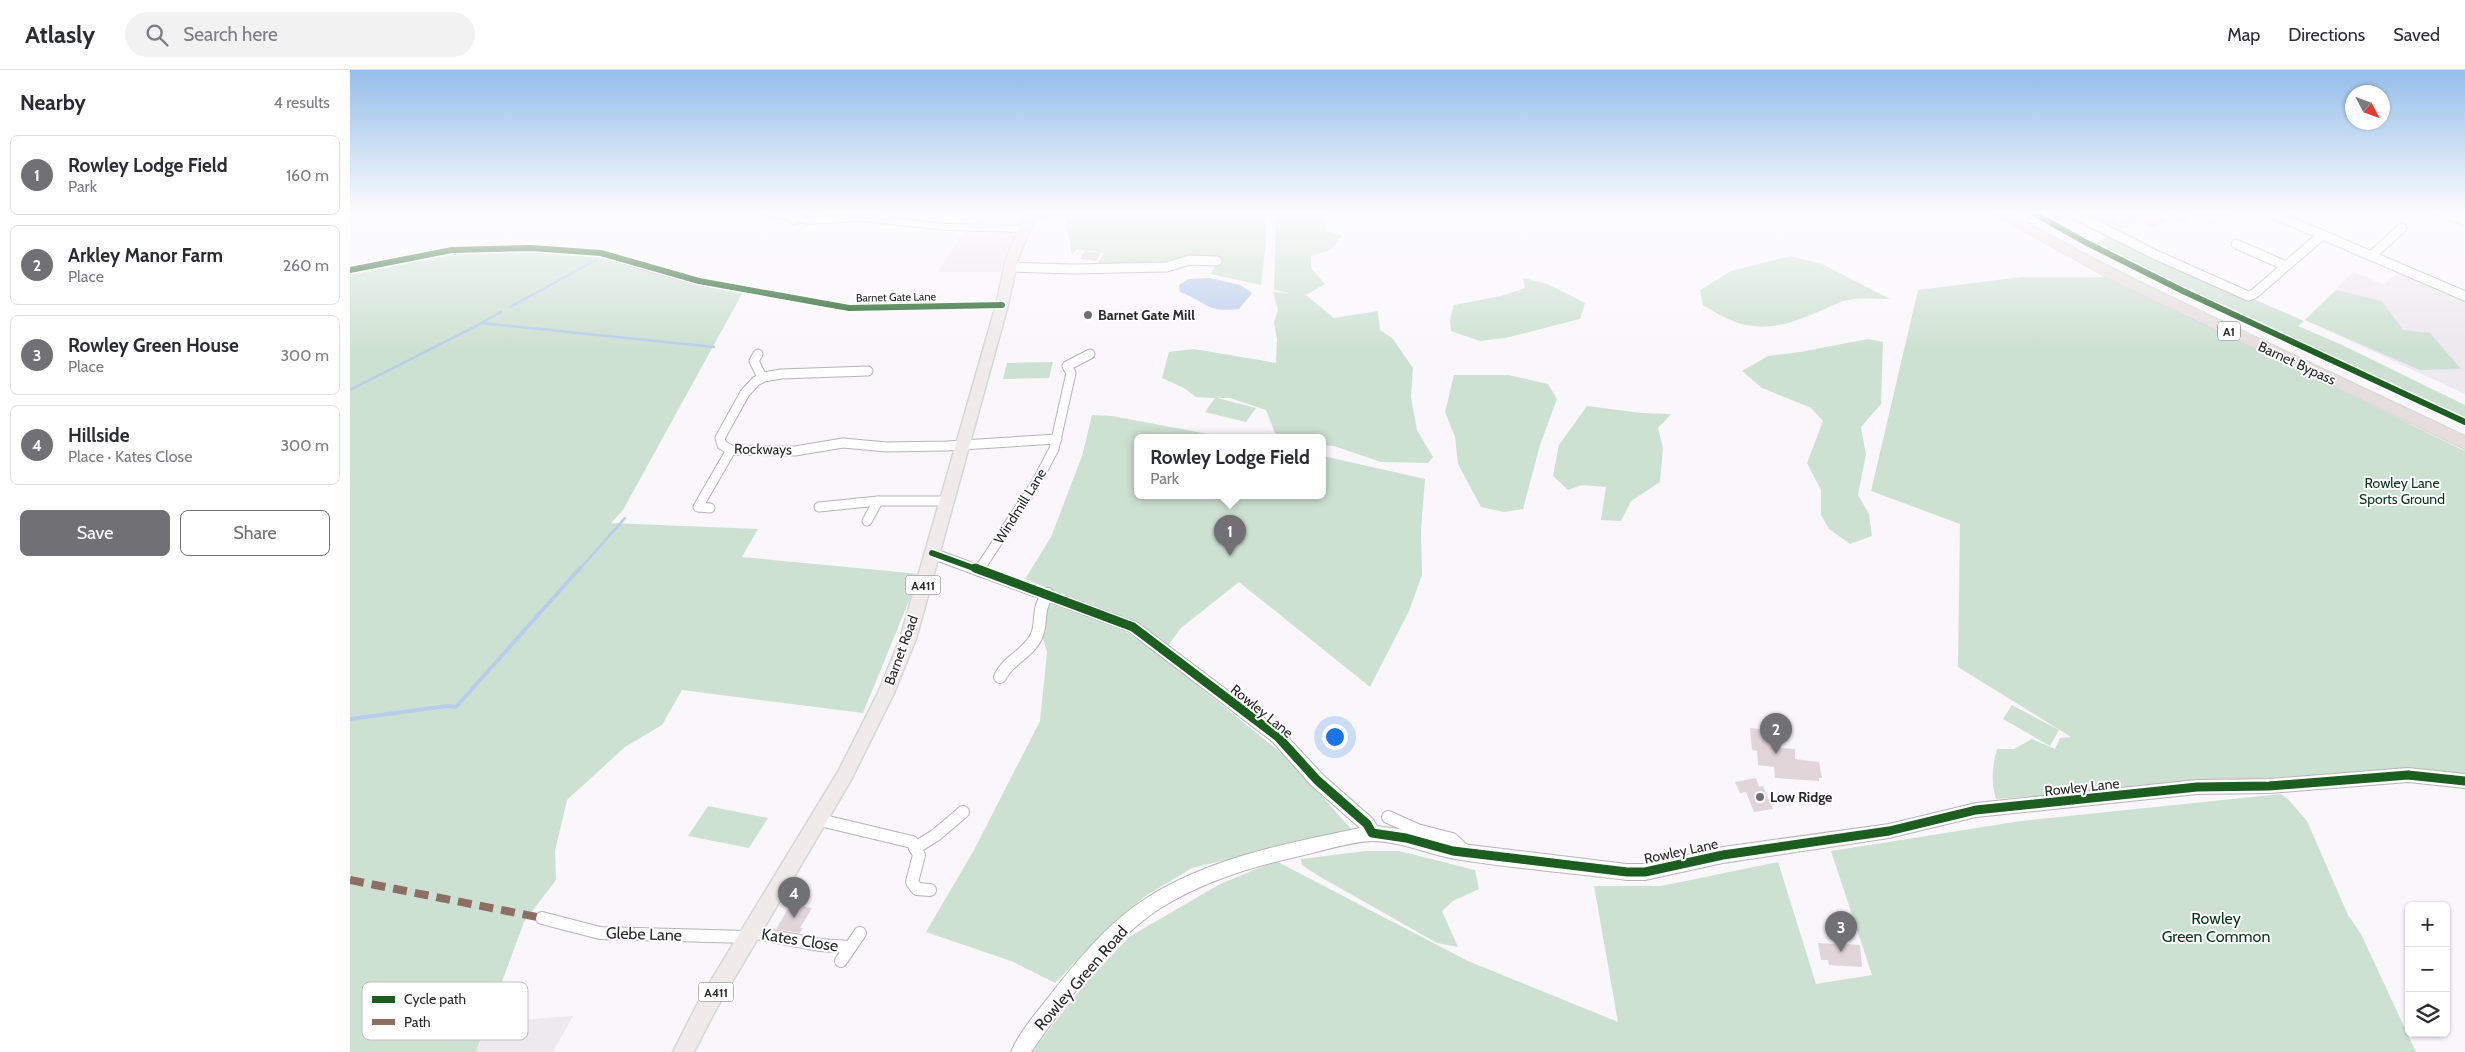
<!DOCTYPE html>
<html lang="en">
<head>
<meta charset="utf-8">
<style>
  :root { --surface:#fff; --page:#f2f2f3; --text:#2b2b33; --muted:#7c7c81; --line:#e1e1e2; --accent:#717072 }
  body { margin:0; font-family:Cabin,sans-serif; background:var(--page); color:var(--text) }
  .controls { position:absolute; right:15px; bottom:15px; display:grid; overflow:hidden; border-radius:8px; box-shadow:0 1px 4px #0004 }
  .controls button { width:45px; height:45px; display:grid; place-items:center; padding:0; border:0; border-bottom:1px solid var(--line); background:var(--surface); color:var(--text); font:25px sans-serif }
  .compass { position:absolute; left:1995px; top:15px; width:45px; height:45px; border-radius:50%; background:var(--surface); box-shadow:0 1px 4px #0004; rotate:131deg }
  .you { position:absolute; left:984px; top:666px; width:18px; height:18px; margin:-12px; border:4px solid #fff; border-radius:50%; background:#1a73e8; box-shadow:0 0 0 8px #1a73e833 }
  .badge { display:grid; place-items:center; width:32px; height:32px; border-radius:50%; background:var(--accent); color:#fff; font-size:16px; font-weight:700 }
  .pin { position:absolute; translate:-50% -41px; filter:drop-shadow(0 1px 2px #0008) }
  .pin::after { content:''; position:absolute; top:26px; width:18px; height:15px; background:inherit; clip-path:polygon(0 0,100% 0,50% 100%) }
  .popup { position:absolute; left:784px; top:364px; width:192px; height:65px; box-sizing:border-box; display:grid; place-content:center; border-radius:8px; background:var(--surface); filter:drop-shadow(0 1px 4px #0005); font-size:16px; white-space:nowrap; color:var(--muted) }
  .popup b { font-size:19px; color:var(--text) }
  .popup::after { content:''; position:absolute; left:50%; top:100%; margin-left:-10px; border:10px solid transparent; border-top-color:var(--surface) }
  .list { margin:0; padding:0; list-style:none }
  h2 { display:flex; justify-content:space-between; align-items:center; height:65px; margin:0; padding:0 20px; font-size:21px }
  h2 small { font-size:16px; font-weight:400; color:var(--muted) }
  .list li { display:grid; grid-template-columns:32px 1fr auto; gap:15px; align-items:center; box-sizing:border-box; height:80px; margin:0 10px 10px; padding:0 10px; border:1px solid var(--line); border-radius:8px }
  .list b { display:block; font-size:19px; white-space:nowrap }
  .list p { margin:0; font-size:16px; white-space:nowrap; color:var(--muted) }
  .list em { font-size:16px; font-style:normal; color:var(--muted) }
  .actions { display:flex; gap:10px; padding:15px 20px }
  .actions a { flex:1; padding:11px 0; border:1px solid var(--accent); border-radius:8px; text-align:center; font-size:18px; color:var(--accent) }
  .actions .main { background:var(--accent); color:#fff }
  .icon { flex:none; width:28px; height:28px; fill:none; stroke:currentColor; stroke-width:2; stroke-linecap:round; stroke-linejoin:round }
  .map { position:relative; flex:none; width:2115px; height:982px; overflow:hidden }
  header { display:flex; align-items:center; gap:30px; box-sizing:border-box; height:70px; padding:0 25px; background:var(--surface); border-bottom:1px solid var(--line) }
  header strong { font-size:24px }
  nav { display:flex; gap:28px; margin-inline-start:auto; font-size:18px }
  .search { width:350px; height:45px; background:var(--page); display:flex; align-items:center; gap:12px; box-sizing:border-box; padding:0 18px; border-radius:28px; color:var(--muted); font-size:19px }
  main { display:flex }
  aside { flex:1; background:var(--surface) }
  .map>svg:first-child { display:block }
  .built { fill:#eee8ef }
  .green { fill:#cde1d2 }
  .water { fill:#baccec }
  .lines { fill:none; stroke-linecap:round; stroke-linejoin:round }
  .stream-far1 { stroke:#baccec; stroke-width:2.5 }
  .stream { stroke:#baccec; stroke-width:4 }
  .building { fill:#e1d5da }
  .street-far1-casing { stroke:#b6b4b6; stroke-width:11 }
  .street-casing { stroke:#b6b4b6; stroke-width:14 }
  .secondary-casing { stroke:#b6b4b6; stroke-width:2 }
  .primary-casing { stroke:#d6d5d7; stroke-width:3 }
  .highway-casing { stroke:#d6d5d7; stroke-width:2 }
  .street-far1 { stroke:#fefefe; stroke-width:9 }
  .street { stroke:#fefefe; stroke-width:12 }
  .secondary { fill:#fefefe; fill-rule:evenodd }
  .primary { fill:#f0eaea; fill-rule:evenodd }
  .highway { fill:#e6dedc; fill-rule:evenodd }
  .quiet { stroke:#8d6e63; stroke-width:8; stroke-dasharray:14 8; stroke-linecap:butt }
  .cycleway-far1-casing { stroke:#fff; stroke-width:9 }
  .cycleway-casing { stroke:#fff; stroke-width:12 }
  .cycleway-far1 { stroke:#1b5e20; stroke-width:6 }
  .cycleway { stroke:#1b5e20; stroke-width:9 }
  .poi-dot { fill:#717072; stroke:#fff; stroke-width:2 }
  .labels { text-anchor:middle; dominant-baseline:central; stroke-width:4; stroke-linejoin:round; paint-order:stroke }
  .far-street-label { font-size:11px; fill:#282729; stroke:#fff }
  .shield { fill:#fff; stroke:#686869; stroke-width:1 }
  .shield-label { font-size:12px; font-weight:bold; fill:#282729 }
  .poi-label { font-size:14px; font-weight:bold; fill:#282729; stroke:#fff; text-anchor:start }
  .street-label { font-size:14px; fill:#282729; stroke:#fff }
  .park-label { font-size:14px; fill:#003818; stroke:#fff }
  .near-park-label { font-size:16px; fill:#003818; stroke:#fff }
  .near-street-label { font-size:16px; fill:#282729; stroke:#fff }
  .key { fill:#fff; stroke:#bebebf; stroke-width:1 }
  .key-label { font-size:14px; fill:#282729 }
</style>
</head>
<body>
<header>
<strong>Atlasly</strong>
<div class="search"><svg class="icon" aria-label="search" viewBox="0 0 24 24"><circle cx="10" cy="10" r="6"/><path d="M15 15l6 6"/></svg>Search here</div>
<nav><a>Map</a><a>Directions</a><a>Saved</a></nav>
</header>
<main>
<aside>
<h2>Nearby<small>4 results</small></h2>
<ul class="list">
<li><span class="badge">1</span><div><b>Rowley Lodge Field</b><p>Park</p></div><em>160 m</em></li>
<li><span class="badge">2</span><div><b>Arkley Manor Farm</b><p>Place</p></div><em>260 m</em></li>
<li><span class="badge">3</span><div><b>Rowley Green House</b><p>Place</p></div><em>300 m</em></li>
<li><span class="badge">4</span><div><b>Hillside</b><p>Place · Kates Close</p></div><em>300 m</em></li>
</ul>
<div class="actions"><a class="main">Save</a><a>Share</a></div>
</aside>
<div class="map">
<svg width="2115" height="982" viewBox="0 0 2115 982">
  <rect width="100%" height="100%" fill="#f9f7fa"/>
  <!-- built -->
  <g class="built">
    <polygon points="1730,142 1805,142 1767,162"/>
    <polygon points="1849,142 1873,142 1880,146 1862,155 1847,148 1845,144"/>
    <polygon points="614,160 662,163 664,167 651,202 588,202"/>
    <polygon points="2004,202 2034,215 2048,202 2115,230 2115,324 1955,250"/>
    <polygon points="223,946 203,982 126,982 139,952"/>
  </g>
  <!-- green -->
  <g class="green">
    <polygon points="691,142 915,142 916,171 911,215 861,204 867,191 817,197 745,198 754,183 727,179 722,185 715,145 688,148"/>
    <polygon points="926,142 971,142 975,151 975,161 992,166 980,180 961,186 961,198 975,214 956,225 984,248 1028,241 1030,260 1043,269 1063,298 1061,327 1067,360 1083,387 1078,393 1031,392 984,376 973,375 972,367 935,367 925,363 916,340 880,328 867,328 906,338 896,352 855,342 865,328 846,327 834,318 812,308 819,282 844,279 926,293 927,269 924,252 928,240 923,222 941,223 924,220"/>
    <path d="M 1654,142 L 1659,142 C 1807,224 1962,293 2115,365 L 2115,368 L 1771,205 Z"/>
    <polygon points="1758,166 1954,251 1948,256 1990,274 2115,335 2115,351 1840,223 1742,175"/>
    <polygon points="142,181 242,184 272,190 313,207 393,222 273,440 261,453 408,459 392,487 570,504 513,643 332,620 312,655 275,677 217,730 205,781 206,810 174,852 126,982 0,982 0,204 81,185"/>
    <path d="M 1440,186 L 1472,194 L 1540,229 C 1525,229 1507,227 1494,231 C 1481,235 1470,242 1458,246 C 1416,263 1391,260 1353,235 L 1350,220 L 1381,201 Z"/>
    <path d="M 1671,207 L 1759,207 L 2115,381 L 2115,708 L 2056,698 L 1646,729 C 1641,712 1642,696 1647,679 L 1664,679 L 1682,669 L 1705,679 L 1710,668 L 1721,667 L 1608,597 L 1610,454 L 1521,421 L 1568,220 Z"/>
    <polygon points="1173,208 1198,214 1235,233 1230,249 1155,268 1130,271 1101,261 1100,249 1104,235 1151,226 1175,218"/>
    <polygon points="1986,220 2032,231 2053,260 2080,263 2111,299 2070,300 1955,250"/>
    <polygon points="1518,269 1533,272 1531,334 1511,357 1516,384 1508,425 1519,444 1522,466 1500,474 1479,459 1471,445 1471,420 1457,393 1473,351 1461,338 1412,318 1392,301 1418,286 1450,282"/>
    <polygon points="703,292 699,308 653,309 657,293"/>
    <polygon points="1104,305 1158,305 1198,314 1207,329 1190,375 1173,439 1154,442 1131,437 1108,394 1105,367 1095,342"/>
    <polygon points="1237,336 1292,343 1321,344 1308,358 1313,378 1310,412 1281,431 1271,451 1251,450 1256,417 1232,415 1218,420 1203,406 1209,375"/>
    <polygon points="742,345 762,346 874,367 788,367 788,425 972,425 973,386 1075,409 1071,460 1072,505 1059,541 1020,617 889,512 831,558 817,577 781,552 675,509 701,467 732,386"/>
    <polygon points="698,533 775,561 810,585 940,690 1002,760 842,798 794,827 758,858 705,913 661,891 576,862 624,780 690,651 697,582 690,558"/>
    <polygon points="1662,635 1709,660 1700,676 1653,649"/>
    <polygon points="1931,724 1938,729 1957,751 1998,845 2011,864 2066,982 682,982 733,916 779,867 870,814 926,791 1118,891 1268,952 1244,816 1311,816 1428,792 1466,914 1522,905 1481,781 1671,751"/>
    <polygon points="358,736 418,748 399,778 338,766"/>
    <polygon points="1016,781 1049,781 1125,800 1129,819 1103,831 1092,841 1108,877 1087,873 967,805 952,795 951,789"/>
  </g>
  <!-- water -->
  <path class="water" d="M 860,208 L 890,215 L 902,223 L 889,239 C 856,243 857,232 830,222 L 829,215 L 839,209 Z"/>
  <g class="lines">
    <!-- stream-far1 -->
    <g class="stream-far1">
      <polyline points="160,237 246,190"/>
      <polyline points="133,252 151,242"/>
      <polyline points="0,320 132,253 364,277"/>
      <polyline points="229,500 275,448"/>
    </g>
    <!-- stream -->
    <polyline class="stream" points="0,649 98,636 106,637 230,498"/>
  </g>
  <!-- building -->
  <g class="building">
    <polygon points="1735,142 1771,142 1761,148 1767,150 1759,155"/>
    <polygon points="1807,144 1819,151 1803,158 1791,152"/>
    <polygon points="735,181 751,183 746,191 730,189"/>
    <polygon points="1400,658 1429,661 1431,678 1445,679 1445,689 1469,692 1472,708 1469,708 1469,711 1425,708 1424,697 1408,695 1407,681 1402,680"/>
    <polygon points="1406,708 1409,717 1413,716 1423,739 1404,742 1396,722 1390,723 1385,712"/>
    <polygon points="441,834 462,838 450,858 453,858 450,863 426,859"/>
    <polygon points="1483,869 1495,870 1496,874 1510,875 1512,897 1479,895 1478,890 1471,890 1468,873 1484,874"/>
  </g>
  <g class="lines">
    <!-- street-far1 casing -->
    <g class="street-far1-casing">
      <g id="street-far1">
        <polyline points="1720,142 1806,185 1898,226 1904,224 1971,166"/>
        <polyline points="1826,142 1833,146"/>
        <polyline points="1919,142 2115,226"/>
        <polyline points="2092,142 2115,151"/>
        <polyline points="445,150 448,142"/>
        <polyline points="1886,174 1936,196"/>
        <polyline points="2021,186 2052,158"/>
        <polyline points="660,197 723,199 817,197 839,190 867,191"/>
        <polyline points="408,284 404,291 412,307"/>
        <polyline points="518,301 431,304 414,307 406,311 395,323 370,368 372,375 381,380 445,381 493,373 537,377 597,376 707,369"/>
        <polyline points="469,437 528,431"/>
        <polyline points="360,438 348,437 381,380"/>
        <polyline points="517,451 528,431 597,431"/>
        <polyline points="629,500 686,413 704,379 721,303 717,296 740,284"/>
      </g>
    </g>
    <!-- street casing -->
    <g class="street-casing">
      <g id="street">
        <polyline points="629,500 630,498"/>
        <path d="M 650,607 C 658,590 676,585 685,569 C 694,554 685,542 698,524"/>
        <polyline points="1038,747 1067,760 1102,769 1118,784"/>
        <polyline points="470,750 562,772 569,785 562,812 567,819 580,820"/>
        <polyline points="565,778 586,765 613,742"/>
        <polyline points="192,848 250,863 398,867"/>
        <polyline points="401,862 470,875 500,877"/>
        <polyline points="491,891 510,863"/>
      </g>
    </g>
    <!-- secondary casing -->
    <g class="secondary-casing">
      <g id="secondary">
        <polygon points="402,142 427,142 458,148 511,145 598,154 674,156 679,159 674,162 598,160 511,151 458,154"/>
        <polygon points="1691,142 1704,142 1686,153 1678,153 1678,149"/>
        <polygon points="181,175 251,180 349,208 499,235 652,232 658,235 652,238 499,241 349,214 311,205 251,186 181,181 102,183 0,203 0,197 102,177"/>
        <path d="M 582,478 L 788,553 L 933,662 L 973,705 L 1023,749 L 1027,756 L 1056,760 L 1103,773 L 1277,794 L 1295,794 L 1373,777 L 1539,754 L 1626,733 L 1847,710 L 1919,709 L 2058,698 L 2115,704 L 2115,718 L 2058,712 L 1919,723 L 1847,724 L 1626,747 L 1539,768 L 1373,793 L 1295,810 L 1277,810 C 1220,803 1161,798 1105,789 C 1077,784 1052,772 1024,771 C 1007,770 968,782 950,786 C 901,797 851,812 809,839 C 756,875 718,930 681,982 L 661,982 C 670,960 690,939 704,920 C 731,886 761,850 798,827 C 862,787 938,773 1010,758 L 961,715 L 923,672 L 778,561 L 577,487 L 575,483 Z"/>
      </g>
    </g>
    <!-- primary casing -->
    <g class="primary-casing">
      <polygon id="primary" points="676,142 687,142 668,189 658,235 566,569 544,623 501,710 365,941 344,982 323,982 351,927 489,700 528,623 550,569 646,235 656,189"/>
    </g>
    <!-- highway casing -->
    <g class="highway-casing">
      <polygon id="highway" points="1640,142 1656,142 1768,202 2115,366 2115,379 1758,208"/>
    </g>
    <!-- street-far1 -->
    <use href="#street-far1" class="street-far1"/>
    <!-- street -->
    <use href="#street" class="street"/>
    <!-- secondary -->
    <use href="#secondary" class="secondary"/>
    <!-- primary -->
    <use href="#primary" class="primary"/>
    <!-- highway -->
    <use href="#highway" class="highway"/>
    <!-- quiet -->
    <polyline class="quiet" points="0,810 192,848"/>
    <!-- cycleway-far1 casing -->
    <g class="cycleway-far1-casing">
      <g id="cycleway-far1">
        <polyline points="1682,142 1735,172 1833,221 2115,352"/>
        <polyline points="0,200 102,180 181,178 251,183 349,211 499,238 652,235"/>
        <polyline points="582,483 629,500"/>
      </g>
    </g>
    <!-- cycleway casing -->
    <g class="cycleway-casing">
      <polyline id="cycleway" points="625,498 783,557 928,667 967,710 1017,754 1022,763 1056,768 1103,781 1277,802 1295,802 1373,785 1539,761 1626,740 1847,717 1919,716 2058,705 2115,711"/>
    </g>
    <!-- cycleway-far1 -->
    <use href="#cycleway-far1" class="cycleway-far1"/>
    <!-- cycleway -->
    <use href="#cycleway" class="cycleway"/>
  </g>
  <!-- sky -->
  <linearGradient id="sky" x2="0" y2="1"><stop stop-color="#95beea"/><stop offset="0.51" stop-color="#fcfbfd"/><stop offset="1" stop-color="#fcfbfd" stop-opacity="0"/></linearGradient>
  <rect width="2115" height="280" fill="url(#sky)"/>
  <!-- markers -->
  <g class="poi-dot">
    <circle cx="738" cy="245" r="5"/>
    <circle cx="1410" cy="727" r="5"/>
  </g>
  <g class="labels">
    <!-- far-street labels -->
    <g class="far-street-label">
      <text transform="translate(546 227) rotate(-1)">Barnet Gate Lane</text>
    </g>
    <!-- shield labels -->
    <g class="shield">
      <rect x="1868" y="251.5" width="22" height="19" rx="4"/>
      <rect x="555.5" y="505.5" width="35" height="19" rx="4"/>
      <rect x="348.5" y="912.5" width="35" height="19" rx="4"/>
    </g>
    <g class="shield-label">
      <text x="1879" y="261">A1</text>
      <text x="573" y="515">A411</text>
      <text x="366" y="922">A411</text>
    </g>
    <!-- poi labels -->
    <g class="poi-label">
      <text x="748" y="245">Barnet Gate Mill</text>
      <text x="1420" y="727">Low Ridge</text>
    </g>
    <!-- street labels -->
    <g class="street-label">
      <text transform="translate(1947 293) rotate(25)">Barnet Bypass</text>
      <text transform="translate(413 379) rotate(1)">Rockways</text>
      <text transform="translate(670 436) rotate(-58)">Windmill Lane</text>
      <text transform="translate(551 580) rotate(-70)">Barnet Road</text>
      <text transform="translate(912 641) rotate(39)">Rowley Lane</text>
      <text transform="translate(1732 717) rotate(-6)">Rowley Lane</text>
      <text transform="translate(1331 781) rotate(-12)">Rowley Lane</text>
    </g>
    <!-- park labels -->
    <g class="park-label">
      <text x="2052" y="413">Rowley Lane<tspan x="2052" dy="16">Sports Ground</tspan></text>
    </g>
    <!-- near-park labels -->
    <g class="near-park-label">
      <text x="1866" y="848">Rowley<tspan x="1866" dy="18">Green Common</tspan></text>
    </g>
    <!-- near-street labels -->
    <g class="near-street-label">
      <text transform="translate(294 864) rotate(2)">Glebe Lane</text>
      <text transform="translate(450 870) rotate(9)">Kates Close</text>
      <text transform="translate(731 908) rotate(-49)">Rowley Green Road</text>
    </g>
  </g>
  <!-- legend -->
  <rect x="12" y="912" width="166" height="58" rx="8" class="key"/>
  <rect x="22" y="926" width="23" height="7" fill="#1b5e20"/>
  <rect x="22" y="949" width="23" height="6" fill="#8d6e63"/>
  <g class="key-label">
    <text x="54" y="934">Cycle path</text>
    <text x="54" y="957">Path</text>
  </g>
</svg>
<div class="controls">
<button>+</button>
<button>−</button>
<button><svg class="icon" aria-label="layers" viewBox="0 0 24 24"><path d="M12 4l9 5-9 5-9-5zM3 14l9 5 9-5"/></svg></button>
</div>
<svg class="compass" viewBox="-18 -18 36 36"><path d="M0-13l5 13h-10z" fill="#e53935"/><path d="M0 13l5-13h-10z" fill="#7c7c81"/></svg>
<div class="you"></div>
<div class="pin badge" style="left:880px;top:486px">1</div>
<div class="popup"><b>Rowley Lodge Field</b>Park</div>
<div class="pin badge" style="left:1426px;top:684px">2</div>
<div class="pin badge" style="left:1491px;top:882px">3</div>
<div class="pin badge" style="left:444px;top:848px">4</div>
</div>
</main>
</body>
</html>
